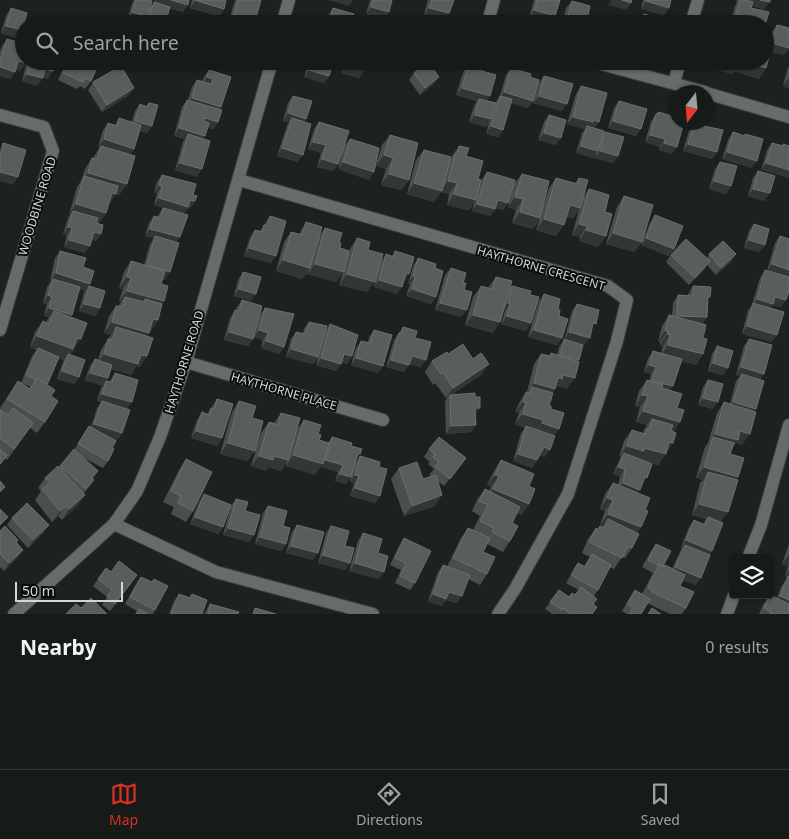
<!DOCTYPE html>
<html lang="en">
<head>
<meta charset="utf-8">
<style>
  :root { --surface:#161a18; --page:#1f2321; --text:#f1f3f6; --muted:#9ea1a2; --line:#353837; --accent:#d93025 }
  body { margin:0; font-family:"Noto Sans",sans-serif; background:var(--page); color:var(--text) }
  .controls { position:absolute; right:15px; bottom:15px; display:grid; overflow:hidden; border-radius:5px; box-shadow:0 1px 4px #0004 }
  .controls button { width:45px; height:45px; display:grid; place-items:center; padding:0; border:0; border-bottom:1px solid var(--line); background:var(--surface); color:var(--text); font:25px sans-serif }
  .compass { position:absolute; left:669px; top:85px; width:45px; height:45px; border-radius:50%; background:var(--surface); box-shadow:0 1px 4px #0004; rotate:196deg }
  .scale { position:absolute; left:15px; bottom:12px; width:108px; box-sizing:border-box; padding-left:5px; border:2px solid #d2d6d4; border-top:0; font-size:14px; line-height:18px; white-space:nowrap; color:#d2d6d4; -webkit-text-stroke:4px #090b0a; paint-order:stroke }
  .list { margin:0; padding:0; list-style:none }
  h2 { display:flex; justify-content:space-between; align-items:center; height:65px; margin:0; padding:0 20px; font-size:21px }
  h2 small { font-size:16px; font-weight:400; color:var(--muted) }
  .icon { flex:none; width:28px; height:28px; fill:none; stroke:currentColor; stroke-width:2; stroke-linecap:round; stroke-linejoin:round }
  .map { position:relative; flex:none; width:789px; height:614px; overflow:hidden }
  .search { position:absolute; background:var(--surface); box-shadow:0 1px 4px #0004; left:15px; right:15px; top:15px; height:55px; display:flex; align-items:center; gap:12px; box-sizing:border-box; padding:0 18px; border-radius:28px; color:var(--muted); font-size:19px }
  .sheet { height:155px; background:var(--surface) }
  nav { display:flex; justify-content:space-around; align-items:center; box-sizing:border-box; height:70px; border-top:1px solid var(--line); background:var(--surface); font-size:14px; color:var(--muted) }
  nav a { display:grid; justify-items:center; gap:2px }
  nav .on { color:var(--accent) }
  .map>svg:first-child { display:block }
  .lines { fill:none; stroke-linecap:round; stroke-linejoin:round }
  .minor-casing { stroke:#383c3a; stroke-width:14 }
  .minor { stroke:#666c6a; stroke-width:12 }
  .wall { fill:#494f4d; fill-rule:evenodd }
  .shaded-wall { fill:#313735 }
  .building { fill:#585e5c; stroke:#6b706e }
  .labels { text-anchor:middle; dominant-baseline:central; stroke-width:4; stroke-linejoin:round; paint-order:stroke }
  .street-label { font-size:12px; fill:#d2d6d4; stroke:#090b0a }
</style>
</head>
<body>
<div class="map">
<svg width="789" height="614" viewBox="0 0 789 614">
  <rect width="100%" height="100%" fill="#1d2220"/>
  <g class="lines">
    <!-- minor casing -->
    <g class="minor-casing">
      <g id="minor">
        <polyline points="282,24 289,0"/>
        <polyline points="492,24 489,18 494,0"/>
        <polyline points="691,24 698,0"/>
        <polyline points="590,61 705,92"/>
        <polyline points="674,83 680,61"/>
        <polyline points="706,93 789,117"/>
        <polyline points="0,115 44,127 53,151 0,330"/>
        <polyline points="239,180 608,286 627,300 617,341 568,494 515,589 498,614"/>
        <polyline points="186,362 383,420"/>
        <polyline points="114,524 216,572 373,614"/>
        <polyline points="748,558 761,525 789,425"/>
        <polyline points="14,614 114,524 137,491 160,437 186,362 272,61"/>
        <polyline points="727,614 734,595"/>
      </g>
    </g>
    <!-- minor -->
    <use href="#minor" class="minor"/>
  </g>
  <!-- wall -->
  <g class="wall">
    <polygon points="134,0 149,0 150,7 154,3 155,0 189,0 183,12 169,8 165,24 144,24 146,20 143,24 141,24 127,20 132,4"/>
    <polygon points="192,0 226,0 224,9 219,16 190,8"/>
    <polygon points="235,0 261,0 254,24 228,24"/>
    <polygon points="370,0 392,0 384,19 366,14"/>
    <polygon points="428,0 454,0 449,13 444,21 424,15"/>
    <polygon points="534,0 560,0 555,16 550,24 529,18"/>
    <polygon points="643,0 671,0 664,15 641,9"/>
    <polygon points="737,0 770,0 764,9 751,6 751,8 765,24 730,24 735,6 737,3 736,3"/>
    <polygon points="572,1 586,24 562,24 566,8"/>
    <polygon points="11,8 17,38 1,33 6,16"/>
    <polygon points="333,8 351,24 321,24 324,20 327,20 328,16"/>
    <polygon points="644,14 659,24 638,24 639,21"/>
    <polygon points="777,25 789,48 784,55 771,52 759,79 734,71 732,74 718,70 720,61 765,61 772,32"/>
    <polygon points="7,39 26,63 20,71 16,69 15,72 10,79 0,76 0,51 2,46"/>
    <polygon points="27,61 56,61 48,79 43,77 37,86 22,81"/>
    <polygon points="67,61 100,61 91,81 85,89 80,86 77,89 58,80"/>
    <polygon points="309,61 334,61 329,76 324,83 304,77"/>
    <polygon points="345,61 366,61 364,70 359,78 341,73"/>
    <polygon points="427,61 445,61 431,66 434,84 420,95 409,80 414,73 427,63"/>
    <polygon points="469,63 482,71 487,101 495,103 500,96 506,75 511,68 530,77 533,101 528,108 511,103 503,130 498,137 486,134 489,123 486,127 469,122 474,106 477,101 456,95 464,70"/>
    <polygon points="788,67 789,67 789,88 783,86"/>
    <polygon points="209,70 231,77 221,107 219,109 218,122 213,129 208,128 203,139 197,177 175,170 183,142 185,139 174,136 182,107 187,100 188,100 192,87 197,80 202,82 204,77"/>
    <polygon points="544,76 562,111 533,103 539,83"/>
    <polygon points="93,82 129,95 102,112 88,90"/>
    <polygon points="581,86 595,128 602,136 605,132 618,156 613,163 595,158 596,153 593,158 576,153 582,133 585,129 567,124 576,94"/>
    <polygon points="293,96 306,119 304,122 298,162 277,156 287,126 289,122 283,121 288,103"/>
    <polygon points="619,101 636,136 608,128 614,108"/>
    <polygon points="149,103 152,126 147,133 140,131 134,149 130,154 127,184 119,195 116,194 109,204 106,213 99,223 97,223 101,234 96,241 92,240 85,253 64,247 67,235 63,234 68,218 70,215 69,215 77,187 81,181 85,169 92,158 93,158 100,147 98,147 103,130 108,123 115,125 119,118 132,122 135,111 140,104 146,106"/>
    <polygon points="658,112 672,154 659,150 660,147 645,142 651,121"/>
    <polygon points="549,115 556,145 538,140 544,122"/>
    <polygon points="319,122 338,164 333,171 317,167 321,153 308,149 314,129"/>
    <polygon points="694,124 717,152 712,159 683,151 689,131"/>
    <polygon points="733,132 744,136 745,134 752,168 722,159 728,140"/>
    <polygon points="390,135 409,180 401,190 381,185 386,169 376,166 382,145"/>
    <polygon points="350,139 369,180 338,169 344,146"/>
    <polygon points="772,143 782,146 783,144 789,146 761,170 767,150"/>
    <polygon points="459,146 466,156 478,179 479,187 482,179 487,172 503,210 496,208 490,216 472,211 475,201 469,210 447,205 449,194 441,192 434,202 407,194 416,160 424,150 450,161 452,156"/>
    <polygon points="720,162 731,186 726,194 709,189 715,169"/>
    <polygon points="758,171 764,201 748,196 753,178"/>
    <polygon points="522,174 541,213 549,188 556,178 575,183 579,178 583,197 589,189 605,212 606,236 598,247 579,241 580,237 572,235 579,210 573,218 566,217 556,236 536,230 540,219 533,229 512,223 516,210 508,207 514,184"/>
    <polygon points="162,175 193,195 195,201 190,208 188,208 183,214 154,205 157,193 154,193 157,182"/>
    <polygon points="624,196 635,252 606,244 617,207"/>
    <polygon points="163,208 180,237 176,242 165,280 163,279 161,284 164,301 162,304 158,320 150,331 147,336 140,367 136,366 131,375 111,369 108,378 106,381 109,382 115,373 127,409 122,433 117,440 111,439 112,448 108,461 103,468 82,457 94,480 84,493 78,505 62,520 58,516 52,522 35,500 41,491 38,488 45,478 59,467 74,450 89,426 91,427 97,408 101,402 97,401 101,388 103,386 85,380 90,366 95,359 98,360 101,350 111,335 104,333 109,316 116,306 118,306 121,302 119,301 123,289 119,288 124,272 131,261 144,265 150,244 154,238 145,236 149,223 154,216 157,217"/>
    <polygon points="655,215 674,249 669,256 641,245 650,223"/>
    <polygon points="270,216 271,263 244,256 250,237 255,230 260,231"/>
    <polygon points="306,222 319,237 325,228 339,242 340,248 349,251 350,249 357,238 368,250 367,292 339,285 343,273 336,282 307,274 309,270 302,279 276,271 284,242 291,232 299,234"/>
    <polygon points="754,224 765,245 759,252 744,248 749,231"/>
    <polygon points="780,236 786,300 781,307 772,305 770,308 772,342 742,334 748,310 752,305 760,278 765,270 767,271 775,243"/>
    <path d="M 60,251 L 83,267 L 90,284 L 85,291 L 79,289 L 70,317 L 74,350 L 69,355 L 79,377 L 74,384 L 57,379 L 63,362 L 64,360 L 59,358 L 47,385 L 51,396 L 45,422 L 37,433 L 30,428 L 7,460 L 5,459 L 0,465 L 0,408 L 18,381 L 21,383 L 32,356 L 37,350 L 30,347 L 35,332 L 43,321 L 46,322 L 49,317 L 44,316 L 47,304 L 43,303 L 47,287 L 51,281 L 50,281 L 55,258 ZM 21,383 L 31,387 L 30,389 Z"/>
    <polygon points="395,251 409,274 404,281 397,294 374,287 381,262 386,254 392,256"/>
    <polygon points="709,254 731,262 716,275 707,265 689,285 666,262 671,255 707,258"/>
    <polygon points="418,258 435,268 436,297 431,304 406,296 410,284 408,284 413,266"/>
    <polygon points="451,268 463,283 464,290 461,317 435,310 445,275"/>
    <polygon points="243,272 251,301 234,296 238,280"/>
    <polygon points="496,277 510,289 512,286 530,295 526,331 501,324 505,311 504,311 493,333 465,325 473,297 481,286 488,288"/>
    <polygon points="89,286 100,308 95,316 79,311 84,293"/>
    <polygon points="693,286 708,301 707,317 702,324 703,354 696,365 682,361 670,390 677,408 673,443 658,465 646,461 643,482 638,493 637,533 632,548 625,558 622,557 614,569 610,567 598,590 594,596 593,604 591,614 552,614 545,609 559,590 569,597 575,595 579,590 566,583 578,563 584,566 590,557 582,553 588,539 596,528 597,529 600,526 603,527 603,526 600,525 605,511 600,509 605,494 613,483 618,485 620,477 613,474 621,457 619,457 624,441 632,430 643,434 644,430 647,425 636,422 640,407 635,406 639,391 647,380 649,381 651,374 644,372 648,358 653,351 661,353 663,346 660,345 660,342 658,341 662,326 669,315 672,316 673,303 678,295 688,296 688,294"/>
    <polygon points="544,294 558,309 562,338 557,345 528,337 539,301"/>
    <polygon points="242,300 253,339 248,346 224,340 230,318 235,310 236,310 237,307"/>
    <polygon points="577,304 592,329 584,345 574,342 578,361 567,389 557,386 552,393 549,406 551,409 554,436 545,457 540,455 532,468 513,461 521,433 525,428 515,424 519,413 515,412 519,403 526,392 527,392 534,364 541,354 549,356 551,353 557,355 559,347 564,340 572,311"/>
    <polygon points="265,308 284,347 279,354 261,348 263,340 254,337 260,315"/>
    <polygon points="309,322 318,357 313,364 286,357 291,339 296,332 303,333 304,329"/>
    <polygon points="330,324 352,356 347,364 341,362 336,371 316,365 325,332"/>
    <polygon points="403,327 415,338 421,367 409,364 404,372 386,367 394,340"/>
    <polygon points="374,330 383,366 378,373 351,365 356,348 361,341 368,343 369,337"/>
    <polygon points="749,339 764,374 760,379 754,411 742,445 736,443 732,448 730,454 736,480 709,555 696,585 682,580 680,586 686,608 682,614 670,614 647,603 641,614 627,614 622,611 630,598 635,590 642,594 653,573 642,567 651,551 656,544 663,566 672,569 680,552 682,548 681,547 689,527 694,520 703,524 706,519 692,515 700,483 703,480 696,478 705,447 708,443 717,413 724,402 730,404 736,381 740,376 736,375 744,346"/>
    <polygon points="717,346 728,368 723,375 708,371 712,354"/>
    <polygon points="448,354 481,375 451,395 475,415 476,425 471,432 446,434 445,402 448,396 446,398 435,383 433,385 425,372 432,361"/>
    <polygon points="708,380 713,409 698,405 703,387"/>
    <polygon points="217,399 222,438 217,446 191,438 197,420 202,412 207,414"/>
    <polygon points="239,401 252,418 255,451 247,461 220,454 232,412"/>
    <polygon points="281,413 297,429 304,420 318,434 319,440 328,443 332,437 351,446 356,460 346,484 335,481 338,472 320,467 315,475 286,466 287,462 281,471 268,467 266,471 251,466 261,433 269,422 274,423"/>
    <polygon points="429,449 466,458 444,486 438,481 435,506 404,516 391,479 399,468 423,479 431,476 429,475 434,469 428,464 430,462 424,457"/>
    <polygon points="360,456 379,467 380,496 375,503 350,496 354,483 350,482 355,464"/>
    <polygon points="186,459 193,511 186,522 171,514 174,507 163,502 179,470"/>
    <polygon points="501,460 529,486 529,504 521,515 517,513 512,523 510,541 503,552 487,544 483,552 487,574 480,585 468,579 457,603 446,600 441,606 428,601 438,572 443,565 447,567 461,538 468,528 473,530 480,516 472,511 477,500 485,489 489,492 491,487 487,485 494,471"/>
    <polygon points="204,494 223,527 218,534 190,524 199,502"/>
    <polygon points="236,499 249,542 223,535 231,506"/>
    <polygon points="268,506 283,526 286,544 281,551 255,544 263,513"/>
    <polygon points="12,518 44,532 28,548 7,525"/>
    <polygon points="297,525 313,560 286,553 292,532"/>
    <polygon points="331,526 350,563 345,570 318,563 326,533"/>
    <polygon points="0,531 18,540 16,543 18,557 4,571 0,567"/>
    <polygon points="363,533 378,553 379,579 349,571 358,541"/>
    <polygon points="404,538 415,583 410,590 395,583 401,570 390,565 399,546"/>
    <polygon points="789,544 789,614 759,614 763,605 770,595 777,598 781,587 788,577 785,576 788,566 782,564"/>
    <polygon points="106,568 111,572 132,582 110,611 102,605 107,597 93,586"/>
    <polygon points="141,577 152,582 154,579 155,610 153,614 135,614 137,611 125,604 136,584"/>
    <polygon points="179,594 189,598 192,594 202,614 169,614 174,601"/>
    <polygon points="210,604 238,614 204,614 205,612"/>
  </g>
  <!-- shaded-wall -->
  <g class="shaded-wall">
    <polygon points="156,0 171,0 188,5 183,12 154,4"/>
    <polygon points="328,0 353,0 349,6"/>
    <polygon points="611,0 622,0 631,3 626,10 608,5"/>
    <polygon points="740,0 760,0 770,2 764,9 739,4"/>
    <polygon points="195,1 224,9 219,16 190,8"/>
    <polygon points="646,1 669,8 664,15 641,9"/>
    <polygon points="371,7 389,12 384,19 366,14"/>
    <polygon points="429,8 449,13 444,21 424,15"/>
    <polygon points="534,10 555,16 550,24 529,18"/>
    <polygon points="132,12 148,17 143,24 127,20"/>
    <polygon points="567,19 583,24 563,24"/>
    <polygon points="148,20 162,24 146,24"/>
    <polygon points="232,21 243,24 230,24"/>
    <polygon points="6,26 22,30 17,38 1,33"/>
    <polygon points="772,43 789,48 784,55 767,51"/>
    <polygon points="18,61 26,63 20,71 13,69"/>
    <polygon points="432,61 445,61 429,67"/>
    <polygon points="450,61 459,61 447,65"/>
    <polygon points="723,61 743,61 766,68 759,79 734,71 732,74 718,70"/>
    <polygon points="346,65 364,70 359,78 341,73"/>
    <polygon points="0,67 15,72 10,79 0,76"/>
    <polygon points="45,69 53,71 48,79 40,76"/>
    <polygon points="309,70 329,76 324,83 304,77"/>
    <polygon points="27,74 43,78 37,86 22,81"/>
    <polygon points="207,77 213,79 208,87 202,84"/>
    <polygon points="439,77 434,84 420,95 425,88"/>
    <polygon points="788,79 789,79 789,88 783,86"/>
    <polygon points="134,88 129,95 102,112 107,105"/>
    <polygon points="462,88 490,96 485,103 479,99 477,101 456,95"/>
    <polygon points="504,92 533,101 528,108 499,100"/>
    <polygon points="539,96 567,104 562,111 533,103"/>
    <polygon points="192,98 221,107 216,114 187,105"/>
    <polygon points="288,113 306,119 301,126 292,118 289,122 283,121"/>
    <polygon points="475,115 491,119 486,127 469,122"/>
    <polygon points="573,117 594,120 599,122 594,129 587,126 585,129 567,124"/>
    <polygon points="205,118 218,122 213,129 200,125"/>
    <polygon points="135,121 152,126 147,133 130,128"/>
    <polygon points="613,121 641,129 636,136 608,128"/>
    <polygon points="491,126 503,130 498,137 486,134"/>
    <polygon points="179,128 205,136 200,143 188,134 185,139 174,136"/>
    <polygon points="544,133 561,138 556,145 538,140"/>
    <polygon points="650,135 665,139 660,147 645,142"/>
    <polygon points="104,139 134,149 129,156 98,147"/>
    <polygon points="313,142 326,145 321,153 308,149"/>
    <polygon points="664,143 677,147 672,154 659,150"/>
    <polygon points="688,144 717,152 712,159 683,151"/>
    <polygon points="581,146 598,151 593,158 576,153"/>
    <polygon points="282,148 303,155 298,162 277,156"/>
    <polygon points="600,151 618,156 613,163 595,158"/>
    <polygon points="727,152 757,161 752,168 722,159"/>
    <polygon points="384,155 393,158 386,169 376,166"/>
    <polygon points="322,159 338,164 333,171 317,167"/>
    <polygon points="343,162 374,172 369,180 338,169"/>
    <polygon points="180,163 202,169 197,177 175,170"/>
    <polygon points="766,163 789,170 789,178 761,170"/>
    <polygon points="0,172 18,177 13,185 0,181"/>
    <polygon points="88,173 127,184 119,195 82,184 83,179"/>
    <polygon points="389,174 409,180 401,190 381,185"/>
    <polygon points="448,181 457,183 449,194 441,192 434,202 407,194 414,183 441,191"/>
    <polygon points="714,181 731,186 726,194 709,189"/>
    <polygon points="159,185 162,186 157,193 154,193"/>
    <polygon points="753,189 770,193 764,201 748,196"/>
    <polygon points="112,193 116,194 108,205"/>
    <polygon points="454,194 476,200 469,210 447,205"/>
    <polygon points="515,197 523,199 516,210 508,207"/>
    <polygon points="159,198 190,200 195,201 190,208 188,208 183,214 154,205"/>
    <polygon points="498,200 508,203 503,210 493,207"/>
    <polygon points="76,204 106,213 99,223 72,216 73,211 70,215 69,215"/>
    <polygon points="477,204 495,209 490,216 472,211"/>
    <polygon points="570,205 580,208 573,218 562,215"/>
    <polygon points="520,212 540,218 533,229 512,223"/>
    <polygon points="544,219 564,225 556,236 536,230"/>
    <polygon points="579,224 587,226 580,237 572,235"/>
    <polygon points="68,227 72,228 67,235 63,234"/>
    <polygon points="150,229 180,237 175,244 155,236 154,238 145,236"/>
    <polygon points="586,230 606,236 598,247 579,241"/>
    <polygon points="94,232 101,234 96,241 89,239"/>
    <polygon points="613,233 642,242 635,252 606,244"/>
    <polygon points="646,238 674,249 669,256 641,245"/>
    <polygon points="69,240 90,246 85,253 64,247"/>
    <polygon points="749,240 765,245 759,252 744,248"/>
    <polygon points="249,248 276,256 271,263 244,256"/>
    <polygon points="736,254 731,262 716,275 721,268"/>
    <polygon points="283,260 310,268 302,279 276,271"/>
    <polygon points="710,261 705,269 689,285 695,278"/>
    <polygon points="315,264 344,272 336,282 307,274"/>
    <polygon points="772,264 789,270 789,278 766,272"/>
    <polygon points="147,265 170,272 165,280 142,273"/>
    <polygon points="56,273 90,284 85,291 52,281 53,279 51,281 50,281"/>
    <polygon points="406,273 409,274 404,281"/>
    <polygon points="347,274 375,282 367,292 339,285"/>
    <polygon points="413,276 415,277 410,284 408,284"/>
    <polygon points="127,277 131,278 123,289 119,288"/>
    <polygon points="379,280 402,287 397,294 374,287"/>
    <polygon points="239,289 256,294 251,301 234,296"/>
    <polygon points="412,289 436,297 431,304 406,296"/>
    <polygon points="127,291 164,301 156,312 145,299 140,307 125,297 121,302 119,301"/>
    <polygon points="48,295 52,297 47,304 43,303"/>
    <polygon points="775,297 786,300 781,307 772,305 768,311 753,304 757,299"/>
    <polygon points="440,303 467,310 461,317 435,310"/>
    <polygon points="508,303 510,304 505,311 502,310"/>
    <polygon points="84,304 100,308 95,316 79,311"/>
    <polygon points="49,308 72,315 66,322 54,311 49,317 44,316"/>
    <polygon points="473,315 500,322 493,333 465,325"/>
    <polygon points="507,316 531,323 526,331 501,324"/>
    <polygon points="677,316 707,317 702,324 672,323"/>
    <polygon points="153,319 158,320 150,331 146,330"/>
    <polygon points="112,322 149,333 142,344 116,327 111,335 104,333"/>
    <polygon points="747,326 777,335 772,342 742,334"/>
    <polygon points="259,330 268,333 263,340 254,337"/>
    <polygon points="534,330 562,338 557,345 528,337"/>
    <polygon points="665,331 668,331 660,342 658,341"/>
    <polygon points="229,332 253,339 248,346 224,340"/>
    <polygon points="569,332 590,338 584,345 564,340"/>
    <polygon points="667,334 670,335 663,346 660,345"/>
    <polygon points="37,336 77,338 81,339 66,360 68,354 64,360 30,347"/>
    <polygon points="266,341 284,347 279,354 261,348"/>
    <polygon points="668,345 703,354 696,365 660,356"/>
    <polygon points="291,349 318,357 313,364 286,357"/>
    <polygon points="104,354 141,355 147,356 140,367 136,366 131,375 96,365"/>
    <polygon points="344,354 352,356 347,364 339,362"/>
    <polygon points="412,356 426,360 421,367 407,363"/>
    <polygon points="321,358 341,364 336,371 316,365"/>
    <polygon points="356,358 383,366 378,373 351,365"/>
    <polygon points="391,360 409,365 404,372 386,367"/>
    <polygon points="713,363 728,368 723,375 708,371"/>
    <polygon points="489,364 481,375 450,396 450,395 446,398 453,388"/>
    <polygon points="649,365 656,367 651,374 644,372"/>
    <polygon points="741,367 764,374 759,381 742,374 740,376 736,375"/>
    <polygon points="62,371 79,377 74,384 57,379"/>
    <polygon points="90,373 108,378 103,386 85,380"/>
    <polygon points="563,375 575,378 567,389 557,386 548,400 532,387 527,393 534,383 558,378"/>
    <polygon points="652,381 673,386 668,393 647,388"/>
    <polygon points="102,394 132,402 127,409 97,401"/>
    <polygon points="642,395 648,396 640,407 635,406"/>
    <polygon points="703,398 718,402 713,409 698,405"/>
    <polygon points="523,402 526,402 519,413 515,412"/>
    <polygon points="733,402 756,409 751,416 728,410"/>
    <polygon points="475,408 480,408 475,415"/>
    <polygon points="643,411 680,422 673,433 652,419 647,425 636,422"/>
    <polygon points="523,414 543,420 536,431 526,426 525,428 515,424"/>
    <polygon points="542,423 559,429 552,439 535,434"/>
    <polygon points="94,424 122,433 117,440 89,431"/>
    <polygon points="476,425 471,432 446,434 451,426"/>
    <polygon points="196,431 222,438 217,446 191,438"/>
    <polygon points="740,431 750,434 742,445 736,443 730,451 712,438 715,434"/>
    <polygon points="669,442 673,443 665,454"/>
    <polygon points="228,443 255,451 247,461 220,454"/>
    <polygon points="627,446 644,448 666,454 658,465 638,459 624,453 621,457 619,457"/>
    <polygon points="544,447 550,450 545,457 539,455"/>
    <polygon points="518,454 537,460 532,468 513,461"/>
    <polygon points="293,455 322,464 325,460 343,465 338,472 320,467 315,475 286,466"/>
    <polygon points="259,456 274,456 288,460 281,471 268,467 266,471 251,466"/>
    <polygon points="618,467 625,469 620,477 613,474"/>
    <polygon points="704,467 738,477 731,488 708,472 703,480 696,478"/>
    <polygon points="340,474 351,477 346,484 335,481"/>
    <polygon points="355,475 359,476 354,483 350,482"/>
    <polygon points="495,475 499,476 491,487 487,485"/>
    <polygon points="623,483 640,490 635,497 618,490"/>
    <polygon points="355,488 380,496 375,503 350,496"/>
    <polygon points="493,489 529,504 521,515 486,500"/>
    <polygon points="85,495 78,505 62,520 69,509"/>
    <polygon points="442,495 435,506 404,516 412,506"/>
    <polygon points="607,498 613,500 605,511 600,509"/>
    <polygon points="699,504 728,512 720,523 708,517 706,519 692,515"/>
    <polygon points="66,506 58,516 52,522 60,511"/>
    <polygon points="608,514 641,527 634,538 608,519 603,526 600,525"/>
    <polygon points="195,517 223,527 218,534 190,524"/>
    <polygon points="49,525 44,532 28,548 33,540"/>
    <polygon points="228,528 254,535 249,542 223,535"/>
    <polygon points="260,537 286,544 281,551 255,544"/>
    <polygon points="686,540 712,551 707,558 685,545 682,548 681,547"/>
    <polygon points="291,546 318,553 313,560 286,553"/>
    <polygon points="23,550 18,557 4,571 9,563"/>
    <polygon points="323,555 350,563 345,570 318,563"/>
    <polygon points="789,555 789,565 788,566 782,564"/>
    <polygon points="355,563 384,572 379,579 349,571"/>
    <polygon points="675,567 701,578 696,585 670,575"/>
    <polygon points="789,570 789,577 785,576"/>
    <polygon points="449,592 462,596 457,603 446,600 441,606 428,601 433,594"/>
    <polygon points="780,596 789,600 789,614 773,607"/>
  </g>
  <!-- building -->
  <g class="building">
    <polygon points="136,0 149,0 152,1 148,17 132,12"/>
    <polygon points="171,0 189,0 188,5"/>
    <polygon points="195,0 226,0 224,9"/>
    <polygon points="238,0 261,0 254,24 243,24 232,21"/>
    <polygon points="373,0 392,0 389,12 371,7"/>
    <polygon points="432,0 454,0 449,13 429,8"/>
    <polygon points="537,0 560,0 555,16 534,10"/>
    <polygon points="622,0 632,0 631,3"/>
    <polygon points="646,0 671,0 669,8 646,1"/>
    <polygon points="740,0 745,0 753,2 751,8 769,12 765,25 765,24 733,24"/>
    <polygon points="760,0 770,0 770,2"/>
    <polygon points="572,1 590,6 586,24 567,19"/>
    <polygon points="154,2 170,7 165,24 162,24 148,20"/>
    <polygon points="11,8 27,13 22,30 6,26"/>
    <polygon points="333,8 354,14 351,24 323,24 324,20 329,21"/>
    <polygon points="644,14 661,19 659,24 641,24"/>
    <polygon points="777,25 789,28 789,48 772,43"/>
    <polygon points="7,39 24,44 24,61 26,61 26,63 18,61 15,72 0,67 0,61"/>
    <polygon points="765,44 772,46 766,68 743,61 765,61"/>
    <polygon points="30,61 56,61 53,71 45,69 43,78 27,74"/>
    <polygon points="69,61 100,61 91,81 84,78 83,82 63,73"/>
    <polygon points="312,61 334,61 329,76 309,70"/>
    <polygon points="348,61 366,61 364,70 346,65"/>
    <polygon points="428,62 439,77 425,88 414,73"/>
    <polygon points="469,63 483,67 482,71 496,75 490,96 462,88"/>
    <polygon points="121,66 134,88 107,105 93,82"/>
    <polygon points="511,68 531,74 530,77 539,80 533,101 504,92"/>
    <polygon points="209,70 231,77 221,107 192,98 197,80 211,84 213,79 207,77"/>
    <polygon points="544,76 573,84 567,104 539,96"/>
    <polygon points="581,86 607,93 599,122 594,120 593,122 573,117"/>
    <polygon points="293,96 312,101 306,119 288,113"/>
    <polygon points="500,96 512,99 503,130 491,126"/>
    <polygon points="479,99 496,103 491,119 475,115"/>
    <polygon points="187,100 222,110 218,122 205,118 204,121 209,123 205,136 179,128"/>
    <polygon points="619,101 647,109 641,129 613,121"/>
    <polygon points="149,103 158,105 152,126 135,121 140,104 147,107"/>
    <polygon points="658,112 676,117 676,122 684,122 677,147 664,143 665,139 650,135 656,114 658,114"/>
    <polygon points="549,115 566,120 561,138 544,133"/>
    <polygon points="119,118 141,125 134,149 104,139 108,123 117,126"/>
    <polygon points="292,118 311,124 303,155 282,148"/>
    <polygon points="319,122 349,131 338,164 322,159 326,145 313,142"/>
    <polygon points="694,124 723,130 717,152 688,144"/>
    <polygon points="587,126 604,131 598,151 581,146"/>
    <polygon points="605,132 624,137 618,156 600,151"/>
    <polygon points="733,132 745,136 745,134 763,139 757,161 727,152"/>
    <polygon points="188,134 210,141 202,169 180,163"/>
    <polygon points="390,135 418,143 409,180 389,174 393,158 384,155"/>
    <polygon points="350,139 379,148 374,172 343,162"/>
    <polygon points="3,143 26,150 18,177 0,172 0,155"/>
    <polygon points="772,143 783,146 783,144 789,146 789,170 766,163"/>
    <polygon points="101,146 135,156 127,184 88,173 92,158 97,159"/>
    <polygon points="459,146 469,148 466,156 483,161 478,179 481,180 476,200 454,194 457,183 448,181 455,154 457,155"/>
    <polygon points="424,150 451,157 442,191 414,183"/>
    <polygon points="720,162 737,166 731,186 714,181"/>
    <polygon points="758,171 775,176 770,193 753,189"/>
    <polygon points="487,172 515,180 508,203 498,200 495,209 477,204"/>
    <polygon points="522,174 549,181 540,218 520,212 523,199 515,197"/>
    <polygon points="162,175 196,184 193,195 197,196 195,201 190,200 188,207 159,198 162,186 159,185"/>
    <polygon points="84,176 118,186 116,194 112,193 106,213 76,204"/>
    <polygon points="556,178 577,184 579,178 588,180 580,208 570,205 564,225 544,219"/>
    <polygon points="589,189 609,195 605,212 612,214 606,236 586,230 587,226 579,224"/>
    <polygon points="624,196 653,205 642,242 613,233"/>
    <polygon points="163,208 188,215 180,237 150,229 154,216 160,218"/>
    <polygon points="73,211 98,218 96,223 103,225 101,234 94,232 90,246 69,240 72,228 68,227"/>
    <polygon points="655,215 683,226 674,249 646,238"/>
    <polygon points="270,216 286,221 276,256 249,248 255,230 262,232 264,225 267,226"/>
    <polygon points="306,222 322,227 310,268 283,260 291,232 302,235"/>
    <polygon points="754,224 769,229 765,245 749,240"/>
    <polygon points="325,228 342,233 339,242 341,243 340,248 349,251 344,272 315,264"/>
    <polygon points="155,236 179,243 170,272 147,265"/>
    <polygon points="780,236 789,239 789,270 772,264"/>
    <polygon points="357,238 370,242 368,250 383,254 375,282 347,274"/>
    <polygon points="686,239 710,261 695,278 671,255"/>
    <polygon points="723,241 736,254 721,268 709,254"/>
    <polygon points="60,251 86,258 83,267 94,271 90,284 56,273"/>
    <polygon points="395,251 414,257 409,274 406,273 402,287 379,280 386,254 394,257"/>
    <polygon points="418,258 436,264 435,268 443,271 436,297 412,289 415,277 413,276"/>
    <polygon points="131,261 165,271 161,284 168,286 164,301 127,291 131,278 127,277"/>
    <polygon points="451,268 466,273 463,283 466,283 464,290 472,292 467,310 440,303"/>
    <polygon points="765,270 789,277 789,291 786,300 775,297 773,304 757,299"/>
    <polygon points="243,272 261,277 256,294 239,289"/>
    <polygon points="496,277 512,281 500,322 473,315 481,286 492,289"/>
    <polygon points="53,279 80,287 72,315 49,308 52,297 48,295"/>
    <polygon points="89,286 105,291 100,308 84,304"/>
    <polygon points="512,286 531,291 530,295 539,297 531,323 507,316 510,304 508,303"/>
    <polygon points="693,286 711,287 710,297 708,297 707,317 677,316 678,295 693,296"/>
    <polygon points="544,294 560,299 558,309 560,310 559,316 568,319 562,338 534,330"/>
    <polygon points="125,297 145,302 145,299 162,304 158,320 153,319 149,333 112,322 116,306 122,307"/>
    <polygon points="242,300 262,306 253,339 229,332 235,310 239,311"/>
    <polygon points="753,303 784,312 777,335 747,326"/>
    <polygon points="577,304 599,310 596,324 593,323 590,338 569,332"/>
    <polygon points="265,308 294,314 284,347 266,341 268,333 259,330"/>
    <polygon points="54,311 87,323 81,339 77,338 73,349 37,336 43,321 49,324"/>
    <polygon points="669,315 706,325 703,338 707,339 703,354 668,345 670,335 667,334 668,331 665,331"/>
    <polygon points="309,322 327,326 318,357 291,349 296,332 305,334"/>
    <polygon points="330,324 358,335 352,356 344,354 341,364 321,358"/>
    <polygon points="116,327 153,338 147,356 141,355 138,364 104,354 108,339 113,340"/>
    <polygon points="403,327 417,331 415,338 431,342 426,360 412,356 409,365 391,360 399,333 401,334"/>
    <polygon points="374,330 392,335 383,366 356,358 361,341 370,343"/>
    <polygon points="564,339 583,345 579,360 560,355"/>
    <polygon points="749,339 772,345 764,374 741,367"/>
    <polygon points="463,344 473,359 481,353 489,364 453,388 443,372 441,374 432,361 447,352 448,354"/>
    <polygon points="717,346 733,351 728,368 713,363"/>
    <polygon points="38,348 59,357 47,385 37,378 36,380 26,375"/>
    <polygon points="653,351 682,359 673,386 652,381 656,367 649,365"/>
    <polygon points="551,353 579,362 575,378 563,375 562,379 558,378 555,389 534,383 541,354 550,356"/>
    <polygon points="68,354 85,360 79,377 62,371"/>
    <polygon points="95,359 112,365 108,378 90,373"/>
    <polygon points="115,373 138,380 132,402 102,394 106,381 112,382"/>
    <polygon points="742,374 764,381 756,409 733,402"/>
    <polygon points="37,378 55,390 51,396 58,401 45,422 7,399 18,381 30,389"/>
    <polygon points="647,380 663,385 662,388 682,394 677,408 684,410 680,422 643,411 648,396 642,395"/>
    <polygon points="708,380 723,384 718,402 703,398"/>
    <polygon points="532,387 553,393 549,406 551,406 551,409 564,413 559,429 542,423 543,420 523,414 526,402 523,402 526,392 530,393"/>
    <polygon points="475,393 475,397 480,397 480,408 475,408 476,425 451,426 450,395"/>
    <polygon points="217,399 233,404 222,438 196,431 202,412 209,415 211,408 214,409"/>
    <polygon points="102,401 130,410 122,433 94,424"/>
    <polygon points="239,401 256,406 252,418 263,421 255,451 228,443"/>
    <polygon points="724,402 756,412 750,434 740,431 738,440 715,434"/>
    <polygon points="13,408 33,423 14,449 0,438 0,410 8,415"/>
    <polygon points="281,413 300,418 288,460 274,456 273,460 259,456 269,422 278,425"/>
    <polygon points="652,419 673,425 671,431 676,433 673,443 669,442 666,454 644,448 644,451 627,446 632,430 645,434 647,429 649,429"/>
    <polygon points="304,420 321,425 318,434 321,435 319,440 329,443 323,464 293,455"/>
    <polygon points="89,426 116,441 112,448 114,449 108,461 78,444"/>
    <polygon points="526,426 555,436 550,450 544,447 537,460 518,454"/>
    <polygon points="332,437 352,443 351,446 362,449 360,454 358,454 351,477 340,474 343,465 325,460"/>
    <polygon points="439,437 466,458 450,479 435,467 439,462 433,457 435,455 429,449"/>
    <polygon points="713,437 734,443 730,454 744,458 738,477 704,467"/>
    <polygon points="0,449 7,455 0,464"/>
    <polygon points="74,449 98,471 92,478 94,480 86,489 60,466"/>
    <polygon points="624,453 652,464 647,478 645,477 640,490 623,483 625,469 618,467"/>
    <polygon points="360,456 380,462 379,467 387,469 380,496 355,488 359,476 355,475"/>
    <polygon points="186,459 212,472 193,511 178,503 181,496 171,491"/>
    <polygon points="501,460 534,474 529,486 535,489 529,504 493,489 499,476 495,475"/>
    <polygon points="417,462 423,479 436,475 442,495 412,506 399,468"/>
    <polygon points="58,466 85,495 69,509 66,506 60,511 42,489 50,482 45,478"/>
    <polygon points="708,472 738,480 728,512 699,504"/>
    <polygon points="0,481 5,487 0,492"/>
    <polygon points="613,483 650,498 645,510 648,511 641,527 608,514 613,500 607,498"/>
    <polygon points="485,489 520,507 512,523 518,526 510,541 492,532 494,528 480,521 488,505 479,501"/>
    <polygon points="204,494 231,505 223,527 195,517"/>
    <polygon points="236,499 248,502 245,511 260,515 254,535 228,528"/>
    <polygon points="27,503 49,525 33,540 12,518"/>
    <polygon points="268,506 287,511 283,526 290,528 286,544 260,537"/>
    <polygon points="0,509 8,517 0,525"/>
    <polygon points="708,517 723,523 712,551 686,540 694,520 705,525"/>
    <polygon points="608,519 639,534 632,548 628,546 622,558 589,542 596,528 598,530 600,526 604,528"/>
    <polygon points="297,525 324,532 318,553 291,546"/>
    <polygon points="5,526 18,540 16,542 23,550 9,563 0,554 0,531"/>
    <polygon points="331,526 349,531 345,546 354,548 350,563 323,555"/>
    <polygon points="468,528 490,538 483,552 495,557 487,574 453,558"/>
    <polygon points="363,533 382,539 378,553 388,556 384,572 355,563"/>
    <polygon points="404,538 431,551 415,583 400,576 406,563 395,558"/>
    <polygon points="656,544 671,551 663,566 659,564 658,565 648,560"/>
    <polygon points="685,545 710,555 701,578 675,567"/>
    <polygon points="592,554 611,565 598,590 571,575 578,563 585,567"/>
    <polygon points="119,561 137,575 115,604 107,597 112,590 98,579 106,568 111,572"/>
    <polygon points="659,564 664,567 665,565 685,575 680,586 694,592 686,608 652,592 653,590 648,588"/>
    <polygon points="443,565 470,575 462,596 449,592 446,599 433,594"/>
    <polygon points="788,576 789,577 789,600 780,596"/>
    <polygon points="141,577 152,582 154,579 168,586 155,610 130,597"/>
    <polygon points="581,587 597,599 593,604 597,607 592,614 589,612 587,614 571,614 563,608 562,610 550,602 559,590 569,597 572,593 575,595"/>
    <polygon points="635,590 650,599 641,614 630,614 633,607 627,604"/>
    <polygon points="179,594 190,598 192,594 207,600 202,614 171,614"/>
    <polygon points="770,595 789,604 789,614 770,614 771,612 764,608"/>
    <polygon points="91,598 107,614 66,614 76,604 81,608"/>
    <polygon points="210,604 239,612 238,614 208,614"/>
    <polygon points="255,608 276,614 253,614"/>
    <polygon points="652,608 661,614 648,614"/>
    <polygon points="139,609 148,614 136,614"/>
  </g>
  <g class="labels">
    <!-- street labels -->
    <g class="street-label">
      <text transform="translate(37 206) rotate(-73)">WOODBINE ROAD</text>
      <text transform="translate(541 268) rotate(16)">HAYTHORNE CRESCENT</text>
      <text transform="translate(184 362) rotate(-73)">HAYTHORNE ROAD</text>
      <text transform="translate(284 391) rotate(16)">HAYTHORNE PLACE</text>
    </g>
  </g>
</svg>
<div class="controls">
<button><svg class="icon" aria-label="layers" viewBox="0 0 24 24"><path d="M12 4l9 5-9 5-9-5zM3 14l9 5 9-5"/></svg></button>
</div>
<svg class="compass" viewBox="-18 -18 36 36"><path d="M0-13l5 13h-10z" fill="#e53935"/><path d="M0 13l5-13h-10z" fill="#9ea1a2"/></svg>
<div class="scale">50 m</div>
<div class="search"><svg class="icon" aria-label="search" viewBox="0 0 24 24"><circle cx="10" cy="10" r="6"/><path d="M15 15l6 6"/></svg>Search here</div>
</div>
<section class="sheet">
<h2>Nearby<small>0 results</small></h2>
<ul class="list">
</ul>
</section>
<nav>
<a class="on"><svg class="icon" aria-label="map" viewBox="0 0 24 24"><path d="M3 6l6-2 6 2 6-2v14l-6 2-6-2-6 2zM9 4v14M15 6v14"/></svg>Map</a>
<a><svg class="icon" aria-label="directions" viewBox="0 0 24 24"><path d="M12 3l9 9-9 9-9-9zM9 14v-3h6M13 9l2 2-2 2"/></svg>Directions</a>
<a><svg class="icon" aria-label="saved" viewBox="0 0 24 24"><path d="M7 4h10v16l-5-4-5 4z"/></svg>Saved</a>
</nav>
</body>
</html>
